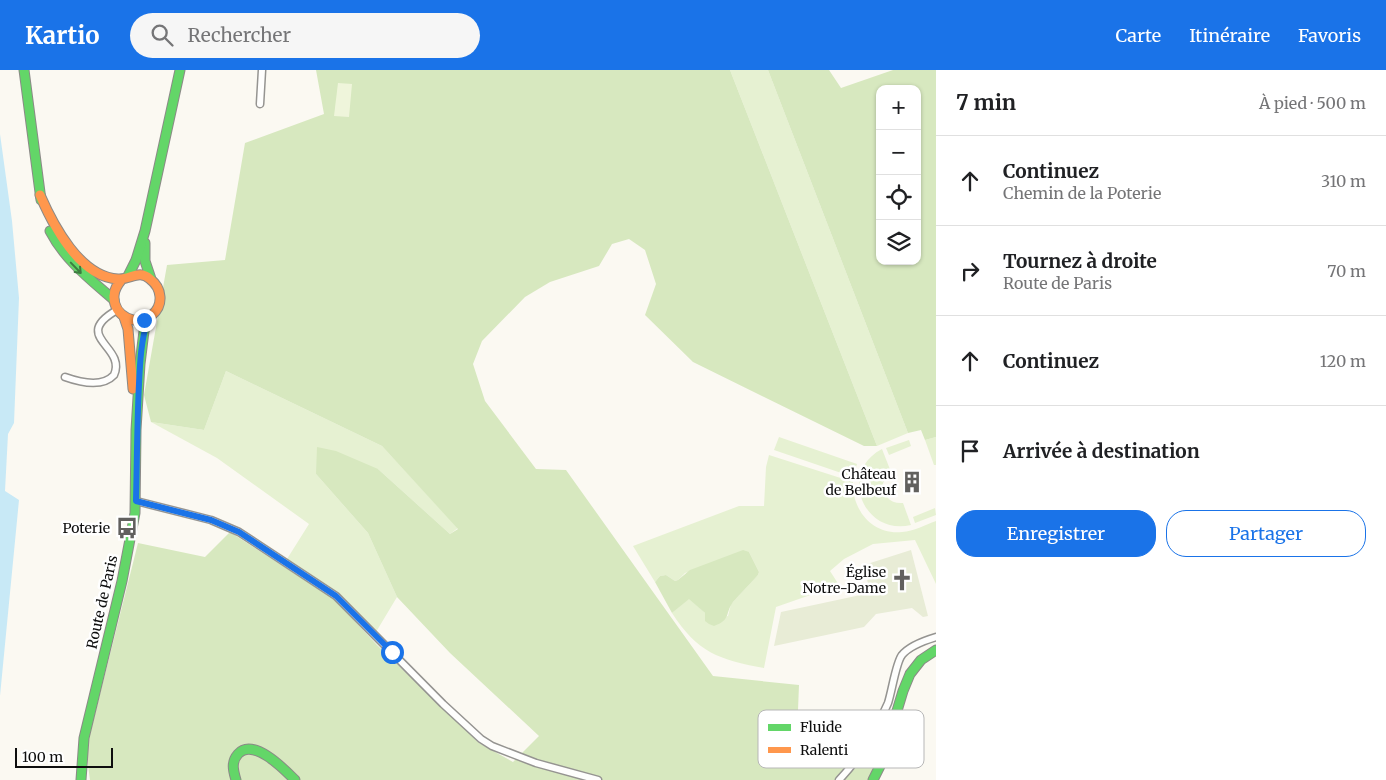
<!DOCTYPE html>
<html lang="fr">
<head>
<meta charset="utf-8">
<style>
  :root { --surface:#fff; --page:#f6f6f6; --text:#202124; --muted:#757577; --line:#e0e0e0; --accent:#1a73e8 }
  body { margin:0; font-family:Merriweather,serif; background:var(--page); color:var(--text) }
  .controls { position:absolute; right:15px; top:15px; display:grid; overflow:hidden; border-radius:10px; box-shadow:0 1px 4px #0004 }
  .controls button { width:45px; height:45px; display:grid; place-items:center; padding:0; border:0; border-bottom:1px solid var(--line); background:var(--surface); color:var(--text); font:25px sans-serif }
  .scale { position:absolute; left:15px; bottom:12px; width:98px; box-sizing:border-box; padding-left:5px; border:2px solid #0e0e0e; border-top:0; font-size:14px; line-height:18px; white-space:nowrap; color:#0e0e0e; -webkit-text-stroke:4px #fff; paint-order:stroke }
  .stop { position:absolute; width:15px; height:15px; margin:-11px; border:4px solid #1a73e8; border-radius:50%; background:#fff }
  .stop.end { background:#1a73e8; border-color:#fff; box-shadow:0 1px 5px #0008 }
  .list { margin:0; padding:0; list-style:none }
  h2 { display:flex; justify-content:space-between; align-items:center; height:65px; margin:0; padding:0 20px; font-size:21px }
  h2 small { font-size:16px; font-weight:400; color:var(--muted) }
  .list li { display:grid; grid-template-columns:32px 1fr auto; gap:15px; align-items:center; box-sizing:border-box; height:90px; padding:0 20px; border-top:1px solid var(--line) }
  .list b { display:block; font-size:19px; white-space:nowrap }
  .list p { margin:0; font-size:16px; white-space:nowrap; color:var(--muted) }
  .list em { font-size:16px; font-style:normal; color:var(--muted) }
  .actions { display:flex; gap:10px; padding:15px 20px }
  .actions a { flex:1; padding:11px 0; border:1px solid var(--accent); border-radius:20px; text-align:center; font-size:18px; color:var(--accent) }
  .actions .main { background:var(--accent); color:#fff }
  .icon { flex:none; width:28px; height:28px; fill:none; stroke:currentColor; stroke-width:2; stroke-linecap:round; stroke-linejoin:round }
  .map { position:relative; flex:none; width:936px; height:710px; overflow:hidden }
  header { display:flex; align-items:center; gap:30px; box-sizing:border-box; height:70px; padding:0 25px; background:var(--accent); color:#fff }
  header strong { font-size:24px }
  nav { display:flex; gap:28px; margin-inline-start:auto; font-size:18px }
  .search { width:350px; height:45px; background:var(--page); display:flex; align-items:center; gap:12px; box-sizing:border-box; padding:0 18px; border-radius:28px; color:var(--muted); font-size:19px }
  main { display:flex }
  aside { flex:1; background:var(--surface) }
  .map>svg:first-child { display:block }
  .green { fill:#e6f1d2 }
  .forest { fill:#d7e8bf; fill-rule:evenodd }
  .cemetery { fill:#e8ecd6 }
  .pitch { fill:#eff5db }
  .water { fill:#c8e9f6 }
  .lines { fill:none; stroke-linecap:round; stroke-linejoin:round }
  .street-casing { stroke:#959491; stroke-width:9 }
  .fast-casing { stroke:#8b8a87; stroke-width:11 }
  .slow-casing { stroke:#8b8a87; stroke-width:11 }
  .street { stroke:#fefefd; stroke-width:6 }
  .fast { stroke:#63d668; stroke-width:9 }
  .slow { stroke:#ff974d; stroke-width:9 }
  .oneway { stroke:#3d7c40 }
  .route { stroke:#1a73e8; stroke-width:6 }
  .labels { text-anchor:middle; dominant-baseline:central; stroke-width:5; stroke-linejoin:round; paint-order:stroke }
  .poi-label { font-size:14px; fill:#0e0e0e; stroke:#fff; text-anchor:end }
  .street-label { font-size:14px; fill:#0e0e0e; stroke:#fff }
  .key { fill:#fff; stroke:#b7b7b7; stroke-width:1 }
  .key-label { font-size:14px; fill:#0e0e0e }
</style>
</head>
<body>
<header>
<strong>Kartio</strong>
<div class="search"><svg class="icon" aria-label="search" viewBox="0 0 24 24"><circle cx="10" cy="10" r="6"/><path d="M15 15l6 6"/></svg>Rechercher</div>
<nav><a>Carte</a><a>Itinéraire</a><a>Favoris</a></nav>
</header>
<main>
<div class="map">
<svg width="936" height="710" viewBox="0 0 936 710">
  <rect width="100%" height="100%" fill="#fbf9f2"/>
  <!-- green -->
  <g class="green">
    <polygon points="730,0 768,0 908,363 877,376"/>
    <polygon points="226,301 382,376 458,458 450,464 378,399 316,404 368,463 397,527 376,562 339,524 287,489 309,454 217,388 151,352 204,360"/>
    <polygon points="779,367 857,394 853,407 774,380"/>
    <polygon points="936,367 936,395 934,395 925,370"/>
    <polygon points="909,370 911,376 889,385 886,378"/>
    <path d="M 882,379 L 891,402 L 883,413 C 883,426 890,434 903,433 L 911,455 C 863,466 838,402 882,379 Z"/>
    <path d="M 769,385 L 853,412 C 852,440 872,465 902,462 C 914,461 925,455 936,451 L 936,514 L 915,470 L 873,474 L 844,489 L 830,501 L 839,515 L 776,537 L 764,598 C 719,590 697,582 672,543 L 689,528 L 705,543 L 705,551 L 728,546 L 731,534 L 758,505 L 759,502 L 749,482 L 685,503 L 678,510 L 675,511 L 666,505 L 660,506 L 655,512 L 633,476 L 739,436 L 764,436 L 766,397 Z"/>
    <polygon points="935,438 936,445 915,453 913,447"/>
  </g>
  <!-- forest -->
  <g class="forest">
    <polygon points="316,0 730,0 877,376 864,376 693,292 645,245 656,214 645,180 629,169 612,174 599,196 550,212 525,227 482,271 473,294 485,331 536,399 566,400 713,606 799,615 798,640 856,647 868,676 887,643 892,643 873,704 868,710 90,710 86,680 138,473 205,487 230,462 334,529 377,575 479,673 513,692 539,666 450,583 397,527 368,463 316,404 317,377 336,381 378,399 450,464 458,459 382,376 226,301 204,360 151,352 144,325 167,195 225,190 245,73 324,44"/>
    <path d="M 768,0 L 829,0 L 841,18 L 893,0 L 936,0 L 936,367 L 925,370 L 921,360 L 908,363 ZM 880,19 L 917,19 L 917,191 L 880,191 Z"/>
    <path d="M 743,480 L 749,482 L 759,502 L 758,505 C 750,514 741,523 733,532 C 725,543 731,550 714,556 L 709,554 L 705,551 L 705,543 L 689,529 L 672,543 L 655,512 L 660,506 L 666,505 L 675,511 L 678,510 L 690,500 Z"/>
  </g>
  <!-- cemetery -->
  <polygon class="cemetery" points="911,480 928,546 923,547 912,538 876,544 864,557 774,576 781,542 870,523 864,495"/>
  <!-- pitch -->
  <polygon class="pitch" points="338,13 352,14 349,47 334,46"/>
  <!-- water -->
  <polygon class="water" points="0,64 12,151 19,228 14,353 8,364 5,421 19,430 0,626"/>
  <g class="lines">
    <!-- street casing -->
    <g class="street-casing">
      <g id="street">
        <polyline points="260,34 262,0"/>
        <path d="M 65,307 C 79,312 102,318 114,305 C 127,276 70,267 117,240"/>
        <polyline points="136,431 211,450 239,462 336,526 443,634 481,669 492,676 536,693 598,710"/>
        <path d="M 839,710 C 860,688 876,661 888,633 C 892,621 896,592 902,585 C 909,576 926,570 936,567"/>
      </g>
    </g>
    <!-- fast casing -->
    <g class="fast-casing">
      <g id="fast">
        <polyline points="24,0 41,130"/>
        <path d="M 50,161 C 65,190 90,209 114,230"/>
        <polyline points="145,173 145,191 151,209"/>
        <polyline points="128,206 136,190 145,161 180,0"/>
        <polyline points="81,710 84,668 122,511 135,443 136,360 140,294 144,261 148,249"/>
        <path d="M 236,710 C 233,700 231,692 238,684 C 253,667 284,699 295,710"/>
        <polyline points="873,710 881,694 903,621 910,604 921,590 936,580"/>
      </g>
    </g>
    <!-- slow casing -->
    <g class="slow-casing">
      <g id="slow">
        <path d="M 40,125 C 53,155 80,207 118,209 C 130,210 139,199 150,209 C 162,218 164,235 152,245 C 137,258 113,246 114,226 C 114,219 118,214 122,209"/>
        <polyline points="124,247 128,259 133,319"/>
      </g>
    </g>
    <!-- street -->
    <use href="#street" class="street"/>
    <!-- fast -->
    <use href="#fast" class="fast"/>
    <!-- slow -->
    <use href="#slow" class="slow"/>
  </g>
  <!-- one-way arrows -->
  <defs><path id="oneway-shaft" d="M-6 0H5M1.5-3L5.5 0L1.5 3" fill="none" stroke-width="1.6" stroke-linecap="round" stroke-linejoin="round" transform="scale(1.25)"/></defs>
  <use class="oneway" href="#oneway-shaft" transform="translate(76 198) rotate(46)"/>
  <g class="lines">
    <!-- route -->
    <path class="route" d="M 144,250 L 148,249 C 141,270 140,292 139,314 C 137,353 137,392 136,431 L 211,450 L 239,462 L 336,526 L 392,582"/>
  </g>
  <!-- icons -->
  <defs>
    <g id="building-bare" transform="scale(1.725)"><path d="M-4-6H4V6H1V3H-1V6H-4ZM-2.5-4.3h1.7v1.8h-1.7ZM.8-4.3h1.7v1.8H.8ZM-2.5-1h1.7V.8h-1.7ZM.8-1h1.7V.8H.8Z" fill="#61605e" stroke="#fff" stroke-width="2.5" paint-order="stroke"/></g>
    <g id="bus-bare" transform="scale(1.725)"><path d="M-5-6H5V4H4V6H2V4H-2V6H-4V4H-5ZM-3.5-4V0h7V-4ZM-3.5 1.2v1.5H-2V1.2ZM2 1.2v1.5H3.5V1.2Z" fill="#61605e" stroke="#fff" stroke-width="2.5" paint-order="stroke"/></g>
    <g id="church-bare" transform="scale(1.725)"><path d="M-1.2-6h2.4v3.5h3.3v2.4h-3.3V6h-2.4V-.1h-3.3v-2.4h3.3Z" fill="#61605e" stroke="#fff" stroke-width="2.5" paint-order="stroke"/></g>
  </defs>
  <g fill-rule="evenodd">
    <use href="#building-bare" x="912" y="412"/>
    <use href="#bus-bare" x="127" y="458"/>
    <use href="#church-bare" x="902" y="510"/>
  </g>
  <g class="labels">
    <!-- poi labels -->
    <g class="poi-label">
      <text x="896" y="404">Château<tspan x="896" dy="16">de Belbeuf</tspan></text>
      <text x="110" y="458">Poterie</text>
      <text x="886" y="502">Église<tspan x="886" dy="16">Notre-Dame</tspan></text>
    </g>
    <!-- street labels -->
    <g class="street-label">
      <text transform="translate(102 532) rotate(-77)">Route de Paris</text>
    </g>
  </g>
  <!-- legend -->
  <rect x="758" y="640" width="166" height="58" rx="8" class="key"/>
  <rect x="768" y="654" width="23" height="7" fill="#63d668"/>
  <rect x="768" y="677" width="23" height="6" fill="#ff974d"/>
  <g class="key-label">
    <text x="800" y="662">Fluide</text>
    <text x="800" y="685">Ralenti</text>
  </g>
</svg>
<div class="controls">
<button>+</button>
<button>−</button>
<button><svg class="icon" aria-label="locate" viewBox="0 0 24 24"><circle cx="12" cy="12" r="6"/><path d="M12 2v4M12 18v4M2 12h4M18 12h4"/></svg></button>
<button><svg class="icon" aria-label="layers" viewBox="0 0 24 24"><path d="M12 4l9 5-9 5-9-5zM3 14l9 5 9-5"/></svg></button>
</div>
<div class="scale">100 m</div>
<div class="stop" style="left:392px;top:582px"></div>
<div class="stop end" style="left:144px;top:250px"></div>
</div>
<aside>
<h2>7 min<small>À pied · 500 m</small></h2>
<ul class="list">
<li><svg class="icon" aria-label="ahead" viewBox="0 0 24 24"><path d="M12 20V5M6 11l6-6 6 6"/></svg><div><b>Continuez</b><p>Chemin de la Poterie</p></div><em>310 m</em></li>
<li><svg class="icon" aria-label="right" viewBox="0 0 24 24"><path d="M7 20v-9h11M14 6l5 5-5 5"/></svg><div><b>Tournez à droite</b><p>Route de Paris</p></div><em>70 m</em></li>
<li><svg class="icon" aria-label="ahead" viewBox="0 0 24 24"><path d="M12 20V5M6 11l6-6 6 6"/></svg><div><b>Continuez</b></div><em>120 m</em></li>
<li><svg class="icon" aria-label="arrive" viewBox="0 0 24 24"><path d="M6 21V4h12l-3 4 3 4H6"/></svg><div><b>Arrivée à destination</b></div></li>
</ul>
<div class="actions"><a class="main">Enregistrer</a><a>Partager</a></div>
</aside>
</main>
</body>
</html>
